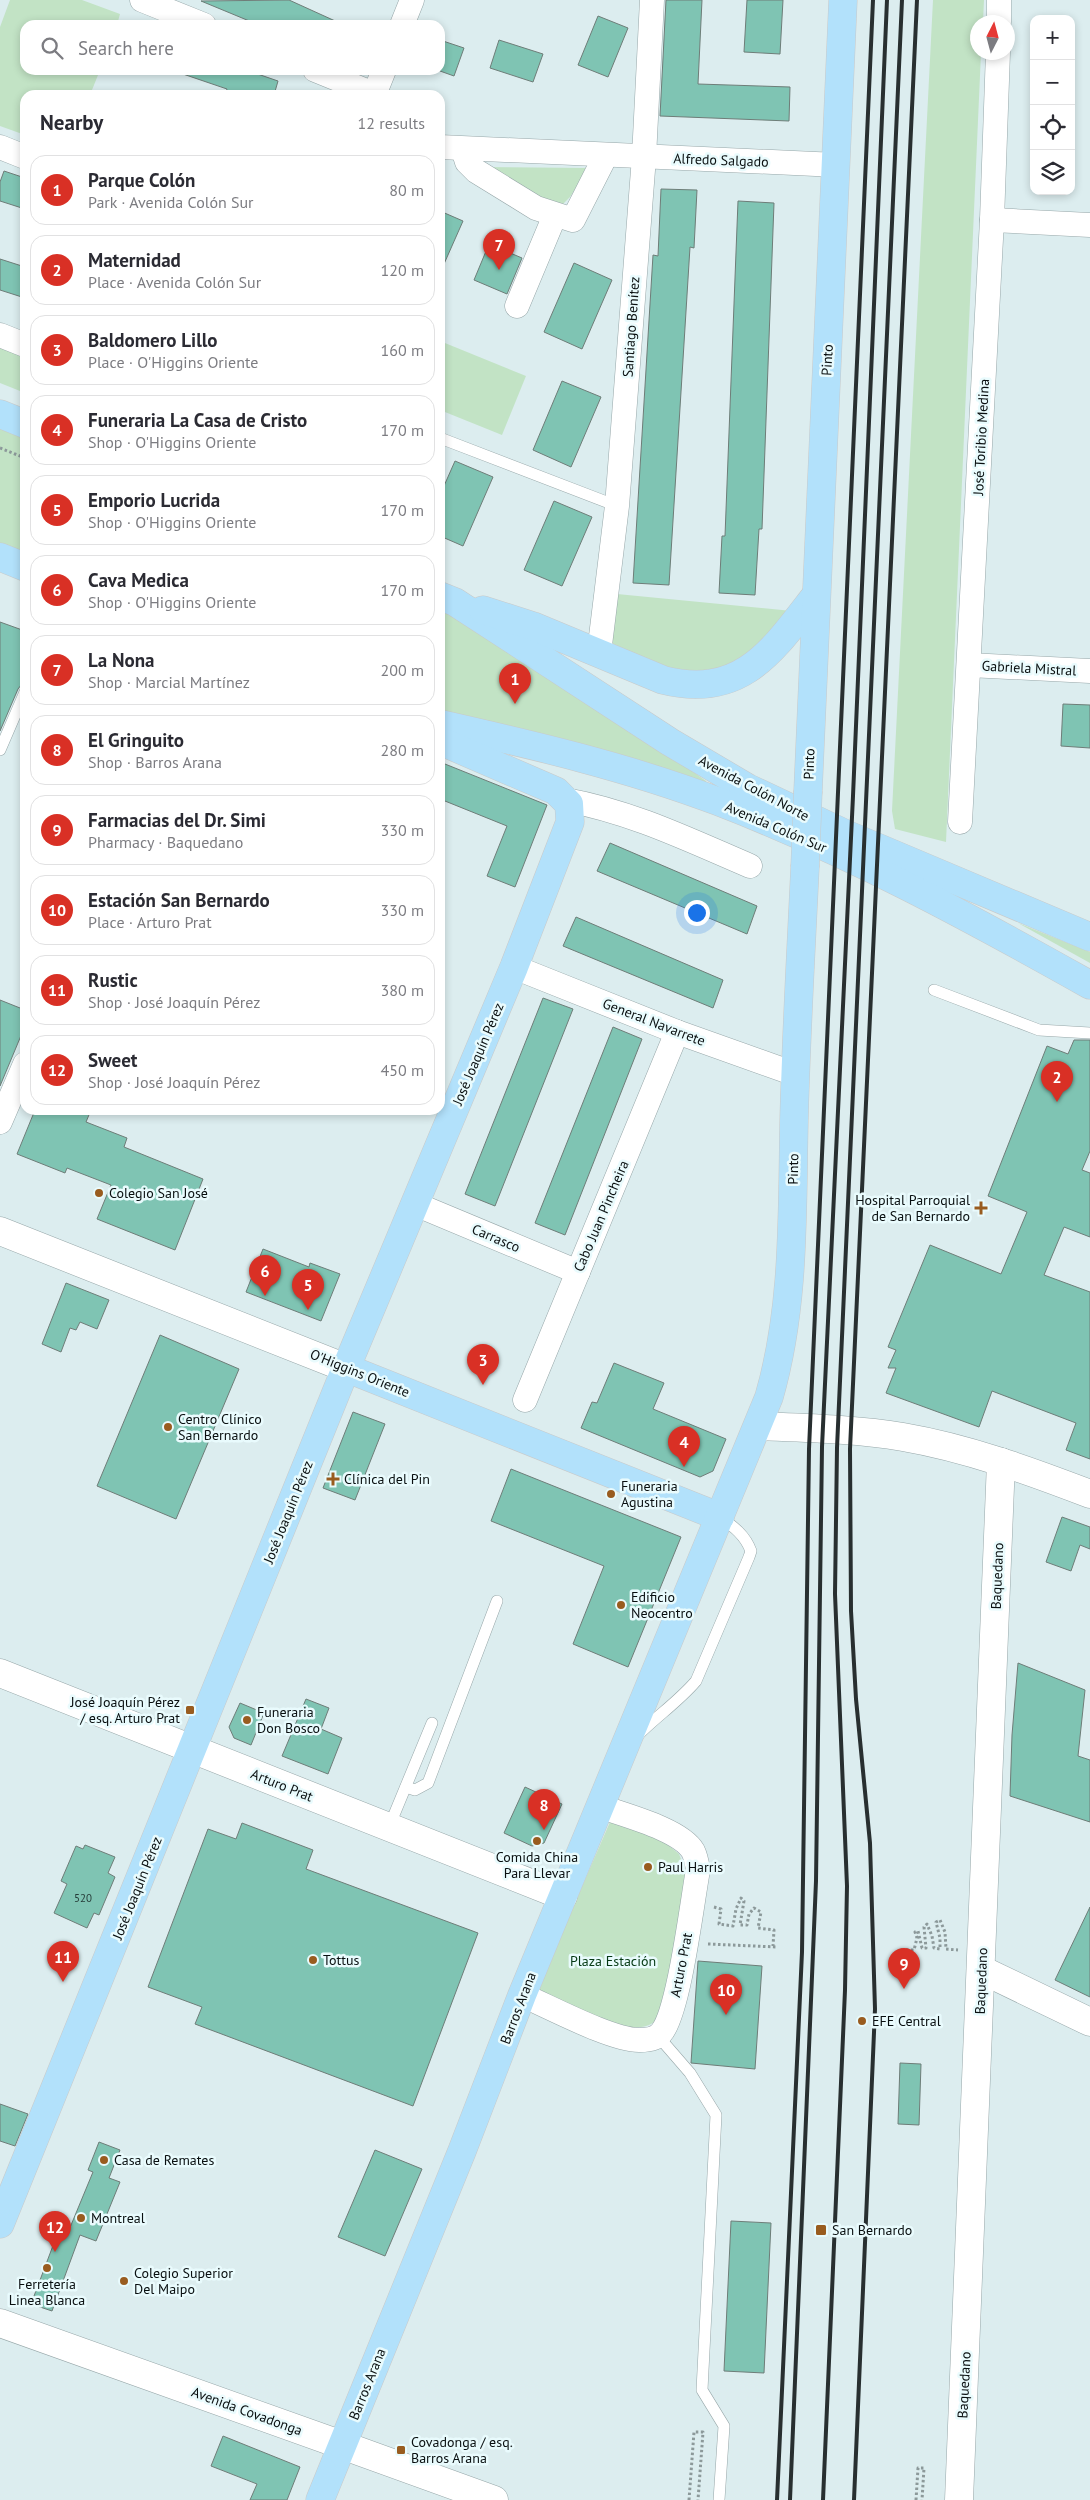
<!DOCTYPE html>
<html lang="en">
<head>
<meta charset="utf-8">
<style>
  :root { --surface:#fff; --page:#f2f2f3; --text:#2b2b33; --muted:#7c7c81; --line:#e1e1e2; --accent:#d93025 }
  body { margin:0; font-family:"PT Sans",sans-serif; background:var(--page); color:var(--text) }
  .controls { position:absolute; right:15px; top:15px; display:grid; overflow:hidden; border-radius:10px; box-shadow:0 2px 8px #0003 }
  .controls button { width:45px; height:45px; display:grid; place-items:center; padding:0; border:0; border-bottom:1px solid var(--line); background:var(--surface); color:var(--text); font:25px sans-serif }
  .compass { position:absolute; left:970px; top:15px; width:45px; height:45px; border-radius:50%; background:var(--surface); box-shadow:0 2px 8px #0003; rotate:6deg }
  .you { position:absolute; left:696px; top:912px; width:18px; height:18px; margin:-12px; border:4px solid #fff; border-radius:50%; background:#1a73e8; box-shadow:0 0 0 8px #1a73e833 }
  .badge { display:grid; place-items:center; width:32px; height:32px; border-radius:50%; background:var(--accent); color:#fff; font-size:16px; font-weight:700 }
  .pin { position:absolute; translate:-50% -41px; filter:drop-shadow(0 1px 2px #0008) }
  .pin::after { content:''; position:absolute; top:26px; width:18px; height:15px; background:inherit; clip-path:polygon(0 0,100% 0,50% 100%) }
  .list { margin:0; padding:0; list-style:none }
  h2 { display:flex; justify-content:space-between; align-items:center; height:65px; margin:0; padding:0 20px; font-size:21px }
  h2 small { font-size:16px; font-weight:400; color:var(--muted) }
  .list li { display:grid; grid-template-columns:32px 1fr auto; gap:15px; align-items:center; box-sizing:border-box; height:70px; margin:0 10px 10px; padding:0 10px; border:1px solid var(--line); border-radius:15px }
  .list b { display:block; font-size:19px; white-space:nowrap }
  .list p { margin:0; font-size:16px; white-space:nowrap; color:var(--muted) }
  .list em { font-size:16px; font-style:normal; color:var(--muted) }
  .icon { flex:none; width:28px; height:28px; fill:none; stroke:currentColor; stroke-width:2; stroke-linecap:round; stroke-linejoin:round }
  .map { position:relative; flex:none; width:1090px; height:2500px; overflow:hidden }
  .search { position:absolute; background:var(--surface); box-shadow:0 2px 8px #0003; left:20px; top:20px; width:425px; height:55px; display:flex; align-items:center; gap:12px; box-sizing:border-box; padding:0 18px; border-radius:15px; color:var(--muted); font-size:19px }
  .panel { position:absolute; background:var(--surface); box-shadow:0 2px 8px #0003; left:20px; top:90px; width:425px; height:1025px; border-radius:15px }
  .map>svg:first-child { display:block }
  .green { fill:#c2e3c5 }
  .building { fill:#7fc4b3; stroke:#6e7d78 }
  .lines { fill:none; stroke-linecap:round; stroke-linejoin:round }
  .service-casing { stroke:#97a7a9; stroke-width:12 }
  .minor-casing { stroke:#97a7a9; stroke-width:25 }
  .tertiary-casing { stroke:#97a7a9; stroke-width:29 }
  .secondary-casing { stroke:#97a7a9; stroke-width:29 }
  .primary-casing { stroke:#c9caca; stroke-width:29 }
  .path { stroke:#8c999a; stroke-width:3; stroke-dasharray:2.5 2.5; stroke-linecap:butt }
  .service { stroke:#fff; stroke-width:11 }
  .minor { stroke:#fff; stroke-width:24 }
  .tertiary { stroke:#fff; stroke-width:28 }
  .secondary { stroke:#fff; stroke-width:28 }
  .primary { stroke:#b2e1fb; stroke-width:28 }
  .rail { stroke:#282f30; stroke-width:4 }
  .primary-bridge-casing { stroke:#c9caca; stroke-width:29; stroke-linecap:butt }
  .primary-bridge { stroke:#b2e1fb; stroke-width:28 }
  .poi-dot { fill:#995c1f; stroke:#e9fbfd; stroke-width:2 }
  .labels { text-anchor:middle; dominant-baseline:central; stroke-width:5; stroke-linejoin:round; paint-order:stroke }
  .number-label { font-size:11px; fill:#263c39 }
  .street-label { font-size:14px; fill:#090f10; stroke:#e9fbfd }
  .poi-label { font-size:14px; fill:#090f10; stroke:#e9fbfd; text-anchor:start }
  .park-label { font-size:14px; fill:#053913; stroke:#e9fbfd }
</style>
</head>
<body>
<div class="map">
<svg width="1090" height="2500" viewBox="0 0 1090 2500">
  <rect width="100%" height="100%" fill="#dcedef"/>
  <!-- green -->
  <g class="green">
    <polygon points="10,0 82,0 120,14 117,25 25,25 25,70 100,70 90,95 25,95 25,135 0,126 0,27"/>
    <polygon points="933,0 984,0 983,22 978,22 978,52 981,53 946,842 895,829 892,811"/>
    <polygon points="475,167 589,168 570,197 563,204 544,199"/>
    <polygon points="0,339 25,349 25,393 0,383"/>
    <polygon points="440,341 526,376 502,435 440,410"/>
    <polygon points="0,427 25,437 25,554 0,544"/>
    <polygon points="617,594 792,611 753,652 718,674 678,674 611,647"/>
    <polygon points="440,608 682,764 706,781 707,785 440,713"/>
    <polygon points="1018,923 1090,952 1090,963"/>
    <path d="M 610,1822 L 661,1839 L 679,1854 L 686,1872 L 665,2003 C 663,2008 660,2016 656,2020 C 634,2044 560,2003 536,1993 Z"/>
  </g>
  <!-- building -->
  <g class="building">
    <polygon points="289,0 344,25 259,25 201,1"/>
    <polygon points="666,0 702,0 698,84 790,87 789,121 660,116"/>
    <polygon points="747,0 783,0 780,54 744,52"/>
    <polygon points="598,16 628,28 608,77 578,65"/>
    <polygon points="440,40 464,48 454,76 440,71"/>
    <polygon points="499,40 543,54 533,82 490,68"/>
    <polygon points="180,70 246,70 278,81 274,95 225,95 227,89 180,73"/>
    <polygon points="4,171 25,178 25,209 0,201 0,182"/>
    <polygon points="661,189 697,190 694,248 690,247 669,585 633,583 653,255 658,256"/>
    <polygon points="738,201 774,203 762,529 759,529 755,595 719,593 722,536 725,536"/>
    <polygon points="440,211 463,221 440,273"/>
    <polygon points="489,244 522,258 507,294 474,280"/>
    <polygon points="0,259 25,267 25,298 0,290"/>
    <polygon points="574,263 612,280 582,349 544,332"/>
    <polygon points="562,381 601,397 571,467 533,450"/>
    <polygon points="455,461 493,477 463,546 440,536 440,495"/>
    <polygon points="554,501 592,517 562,586 524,570"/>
    <polygon points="0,622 25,631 25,680 18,689 0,731"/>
    <polygon points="1063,704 1090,705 1090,748 1061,746"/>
    <polygon points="440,762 547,805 515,887 487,876 507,826 440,799"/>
    <polygon points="610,843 757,906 747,934 597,871"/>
    <polygon points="576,917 723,980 713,1008 563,946"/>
    <polygon points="543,998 573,1009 495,1206 465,1194"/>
    <polygon points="0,1000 25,1010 25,1026 0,1086"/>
    <polygon points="613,1027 642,1039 565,1235 535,1223"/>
    <polygon points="1074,1040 1090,1040 1090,1151 1082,1170 1090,1173 1090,1237 1064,1227 1044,1275 1090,1292 1090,1459 1066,1450 1076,1423 992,1391 979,1427 886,1393 896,1368 888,1368 896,1350 888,1347 930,1245 1001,1274 1027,1212 988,1196 1047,1046 1068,1054"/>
    <polygon points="35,1110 91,1110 86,1122 127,1138 124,1147 203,1179 175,1250 97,1219 111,1185 67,1168 65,1173 17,1154"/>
    <polygon points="263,1249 309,1267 310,1263 340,1274 321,1321 246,1292"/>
    <polygon points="66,1283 109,1300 97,1329 80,1322 76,1330 70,1328 61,1352 42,1344"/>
    <polygon points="160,1335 239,1369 176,1519 97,1486"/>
    <polygon points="614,1363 664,1383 653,1409 726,1439 713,1471 700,1477 581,1428 592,1402 597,1403"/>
    <polygon points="353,1412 385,1424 355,1500 323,1488"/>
    <polygon points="511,1469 681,1537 628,1667 573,1644 604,1566 491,1521"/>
    <polygon points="1062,1517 1090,1527 1090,1549 1080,1545 1071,1571 1046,1562"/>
    <polygon points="1018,1663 1085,1690 1078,1756 1090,1760 1090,1822 1010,1796 1012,1735"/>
    <polygon points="306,1699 329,1708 321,1729 342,1738 328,1774 282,1756"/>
    <polygon points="240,1703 264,1713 251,1745 234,1738 229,1727"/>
    <polygon points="525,1787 562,1804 544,1843 532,1846 504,1833"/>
    <polygon points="242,1823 313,1850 306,1869 478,1933 413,2106 195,2024 202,2007 148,1987 208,1829 236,1839"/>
    <polygon points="85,1845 115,1857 108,1873 115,1877 99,1915 94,1913 87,1928 54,1913 67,1884 61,1881 76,1846 83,1849"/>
    <polygon points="1090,1907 1090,1997 1055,1980"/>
    <polygon points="698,1961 762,1966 755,2069 691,2063"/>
    <polygon points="900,2063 921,2064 919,2125 898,2124"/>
    <polygon points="0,2104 28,2114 15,2146 0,2141"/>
    <polygon points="99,2142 120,2150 109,2178 120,2182 96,2241 80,2235 52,2311 31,2304 60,2227 69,2230 93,2172 88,2170"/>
    <polygon points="375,2150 422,2169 385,2256 338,2237"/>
    <polygon points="731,2221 771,2223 764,2373 724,2371"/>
    <polygon points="223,2436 300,2467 287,2500 250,2500 257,2484 211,2466"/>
  </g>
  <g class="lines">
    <!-- service casing -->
    <g class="service-casing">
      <g id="service">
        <polyline points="440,438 617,506"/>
        <polyline points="0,750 25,692"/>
        <polyline points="934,990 1039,1030 1090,1033"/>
        <path d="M 638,1735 C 657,1716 679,1701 696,1681 L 749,1557 L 751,1551 C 745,1535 734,1527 720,1517"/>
        <polyline points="406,1787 415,1790 428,1783 497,1601"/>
        <polyline points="389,1827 432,1723"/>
        <polyline points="658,2036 690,2073 716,2115 702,2390 724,2426 719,2500"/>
      </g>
    </g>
    <!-- minor casing -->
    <g class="minor-casing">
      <g id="minor">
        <polyline points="142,0 204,25"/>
        <polyline points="999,22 999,0"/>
        <polyline points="402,25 412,0"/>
        <polyline points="315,70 374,94"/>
        <polyline points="374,95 384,70"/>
        <polyline points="0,147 25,157"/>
        <polyline points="440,147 837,165"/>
        <polyline points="463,149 467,162 476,171 536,208 573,220 606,155"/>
        <polyline points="992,220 1090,225"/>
        <polyline points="517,306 555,215"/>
        <polyline points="0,335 25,345"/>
        <polyline points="599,653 617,506 644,157 652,0"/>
        <polyline points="969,665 1090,671"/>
        <path d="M 566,800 C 632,812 689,840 750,866"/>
        <polyline points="960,822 992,220 998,52"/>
        <polyline points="514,967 677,1032 795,1074"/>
        <polyline points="0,1122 25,1064"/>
        <polyline points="415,1204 578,1272"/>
        <polyline points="525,1400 677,1032"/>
        <path d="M 522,1995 C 550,2007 613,2041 640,2040 C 647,2040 656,2039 661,2033 C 679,2013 692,1902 698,1870 C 697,1863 696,1857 693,1851 C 680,1829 623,1815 599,1806"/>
      </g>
    </g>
    <!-- tertiary casing -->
    <g class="tertiary-casing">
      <g id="tertiary">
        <polyline points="0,1231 346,1368"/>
        <path d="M 759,1426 C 807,1428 856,1429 903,1437 C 967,1448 1030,1471 1090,1494"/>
        <polyline points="0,1673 563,1896"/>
        <polyline points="982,1970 1090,2022"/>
        <polyline points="0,2323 342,2445"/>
        <polyline points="959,2500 1001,1462"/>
      </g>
    </g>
    <!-- secondary casing -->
    <g class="secondary-casing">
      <polyline id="secondary" points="342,2445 494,2500"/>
    </g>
    <!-- primary casing -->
    <g class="primary-casing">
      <g id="primary">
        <polyline points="0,414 25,424"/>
        <polyline points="0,557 25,567"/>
        <polyline points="440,596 455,602 670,742 748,788 848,835 1090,937"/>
        <path d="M 483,610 L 533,626 L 663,680 C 742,700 773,650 816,595"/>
        <path d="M 440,724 C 533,745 627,767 717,801 C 847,851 969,917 1090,985"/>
        <polyline points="808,791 843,0"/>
        <polyline points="346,1368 720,1517"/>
        <polyline points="0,2224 346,1368 514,967 570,822 569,804 556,791 440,741"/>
        <path d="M 320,2500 L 462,2151 L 522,1995 L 769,1397 C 795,1307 792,1214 794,1121 C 796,1037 801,952 805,867"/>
      </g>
    </g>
    <!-- path -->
    <g class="path">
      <polyline points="0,448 25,458"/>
      <polyline points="714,1907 721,1909 719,1924 733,1926 736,1909 741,1898 744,1901 740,1925 747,1925 749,1914 754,1908 761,1912 758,1928 774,1930 773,1946"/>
      <polyline points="708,1944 777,1947"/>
      <polyline points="898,1968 899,1950 914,1950 917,1938 915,1932 918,1931 922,1948 926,1948 924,1927 927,1924 932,1936 934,1948 940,1949 940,1938 936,1922 940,1920 945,1932 946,1949 958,1950"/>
      <polyline points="689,2500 694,2432 703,2432 698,2500"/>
      <polyline points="916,2500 918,2468 924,2468 922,2500"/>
    </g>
    <!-- service -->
    <use href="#service" class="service"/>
    <!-- minor -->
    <use href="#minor" class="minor"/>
    <!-- tertiary -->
    <use href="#tertiary" class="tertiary"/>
    <!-- secondary -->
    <use href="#secondary" class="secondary"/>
    <!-- primary -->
    <use href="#primary" class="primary"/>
    <!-- rail -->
    <g class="rail">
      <polyline points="777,2500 802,1952 809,1449 873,0"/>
      <polyline points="790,2500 816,1881 822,1447 853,796 887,0"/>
      <polyline points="823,2500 845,1990 847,1886 835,1594 837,1448 902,0"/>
      <polyline points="854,2500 875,2009 870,1843 856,1699 851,1611 850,1449 917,0"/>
    </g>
    <!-- primary-bridge casing -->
    <g class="primary-bridge-casing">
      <polyline id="primary-bridge" points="805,867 808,791"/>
    </g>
    <!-- primary-bridge -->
    <use href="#primary-bridge" class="primary-bridge"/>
  </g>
  <!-- markers -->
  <g class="poi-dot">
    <circle cx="99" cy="1193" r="5"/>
    <path d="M978.5 1200.5h5v5h5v5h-5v5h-5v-5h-5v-5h5z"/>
    <circle cx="168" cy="1427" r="5"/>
    <path d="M330.5 1471.5h5v5h5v5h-5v5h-5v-5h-5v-5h5z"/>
    <circle cx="611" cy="1494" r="5"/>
    <circle cx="621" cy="1605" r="5"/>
    <rect x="185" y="1705" width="10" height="10" rx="2.5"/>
    <circle cx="247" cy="1720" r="5"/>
    <circle cx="537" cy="1841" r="5"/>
    <circle cx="648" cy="1867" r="5"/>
    <circle cx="313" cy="1960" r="5"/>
    <circle cx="862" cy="2021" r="5"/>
    <circle cx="104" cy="2160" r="5"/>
    <circle cx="81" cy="2218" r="5"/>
    <rect x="815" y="2224" width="12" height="12" rx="2.5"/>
    <circle cx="47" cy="2268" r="5"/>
    <circle cx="124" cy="2281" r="5"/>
    <rect x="396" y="2445" width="10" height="10" rx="2.5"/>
  </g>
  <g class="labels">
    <!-- number labels -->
    <g class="number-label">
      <text x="83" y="1898">520</text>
    </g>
    <!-- street labels -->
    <g class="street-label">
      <text transform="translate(721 160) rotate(2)">Alfredo Salgado</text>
      <text transform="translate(631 327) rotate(-86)">Santiago Benítez</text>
      <text transform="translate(827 360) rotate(-87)">Pinto</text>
      <text transform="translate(981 437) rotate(-87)">José Toribio Medina</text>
      <text transform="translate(1029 668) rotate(3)">Gabriela Mistral</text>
      <text transform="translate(809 764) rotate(-88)">Pinto</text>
      <text transform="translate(754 788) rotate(28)">Avenida Colón Norte</text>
      <text transform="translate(776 827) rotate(23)">Avenida Colón Sur</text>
      <text transform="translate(654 1022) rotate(21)">General Navarrete</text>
      <text transform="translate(478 1054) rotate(-67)">José Joaquín Pérez</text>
      <text transform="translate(793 1169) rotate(-89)">Pinto</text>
      <text transform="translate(601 1216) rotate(-67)">Cabo Juan Pincheira</text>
      <text transform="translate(496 1238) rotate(23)">Carrasco</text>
      <text transform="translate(360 1373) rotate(22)">O'Higgins Oriente</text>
      <text transform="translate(288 1512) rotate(-68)">José Joaquín Pérez</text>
      <text transform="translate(997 1576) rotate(-88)">Baquedano</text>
      <text transform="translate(282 1785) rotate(22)">Arturo Prat</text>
      <text transform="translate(137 1888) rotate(-68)">José Joaquín Pérez</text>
      <text transform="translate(681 1965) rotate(-79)">Arturo Prat</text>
      <text transform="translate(981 1981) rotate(-88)">Baquedano</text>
      <text transform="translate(518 2008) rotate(-69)">Barros Arana</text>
      <text transform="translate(367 2384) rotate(-68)">Barros Arana</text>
      <text transform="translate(964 2385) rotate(-87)">Baquedano</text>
      <text transform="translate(247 2411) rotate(20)">Avenida Covadonga</text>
    </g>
    <!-- poi labels -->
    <g class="poi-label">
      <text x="109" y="1193">Colegio San José</text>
      <text x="970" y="1200" text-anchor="end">Hospital Parroquial<tspan x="970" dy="16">de San Bernardo</tspan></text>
      <text x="178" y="1419">Centro Clínico<tspan x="178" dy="16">San Bernardo</tspan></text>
      <text x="344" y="1479">Clínica del Pin</text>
      <text x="621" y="1486">Funeraria<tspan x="621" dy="16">Agustina</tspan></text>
      <text x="631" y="1597">Edificio<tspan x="631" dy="16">Neocentro</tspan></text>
      <text x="180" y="1702" text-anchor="end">José Joaquín Pérez<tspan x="180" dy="16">/ esq. Arturo Prat</tspan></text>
      <text x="257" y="1712">Funeraria<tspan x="257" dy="16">Don Bosco</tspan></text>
      <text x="537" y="1857" text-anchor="middle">Comida China<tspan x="537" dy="16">Para Llevar</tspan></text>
      <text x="658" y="1867">Paul Harris</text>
      <text x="323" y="1960">Tottus</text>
      <text x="872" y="2021">EFE Central</text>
      <text x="114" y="2160">Casa de Remates</text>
      <text x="91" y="2218">Montreal</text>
      <text x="832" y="2230">San Bernardo</text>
      <text x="134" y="2273">Colegio Superior<tspan x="134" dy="16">Del Maipo</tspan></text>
      <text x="47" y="2284" text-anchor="middle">Ferretería<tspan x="47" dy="16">Linea Blanca</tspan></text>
      <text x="411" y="2442">Covadonga / esq.<tspan x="411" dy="16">Barros Arana</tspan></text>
    </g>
    <!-- park labels -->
    <g class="park-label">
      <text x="613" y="1961">Plaza Estación</text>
    </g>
  </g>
</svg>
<div class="controls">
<button>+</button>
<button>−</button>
<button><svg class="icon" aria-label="locate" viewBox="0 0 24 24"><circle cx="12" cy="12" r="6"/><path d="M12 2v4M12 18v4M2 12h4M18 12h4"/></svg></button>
<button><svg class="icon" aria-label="layers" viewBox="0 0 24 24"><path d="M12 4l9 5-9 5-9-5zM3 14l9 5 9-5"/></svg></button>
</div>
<svg class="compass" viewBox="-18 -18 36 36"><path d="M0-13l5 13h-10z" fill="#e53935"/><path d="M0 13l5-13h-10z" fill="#7c7c81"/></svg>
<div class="you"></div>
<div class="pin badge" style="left:515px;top:704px">1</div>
<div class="pin badge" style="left:1057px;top:1102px">2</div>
<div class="pin badge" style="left:483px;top:1385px">3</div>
<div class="pin badge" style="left:684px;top:1467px">4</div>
<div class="pin badge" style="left:308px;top:1310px">5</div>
<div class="pin badge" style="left:265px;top:1296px">6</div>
<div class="pin badge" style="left:499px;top:270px">7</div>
<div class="pin badge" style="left:544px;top:1830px">8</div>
<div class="pin badge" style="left:904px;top:1989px">9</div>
<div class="pin badge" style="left:726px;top:2015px">10</div>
<div class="pin badge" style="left:63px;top:1982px">11</div>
<div class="pin badge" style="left:55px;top:2252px">12</div>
<div class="search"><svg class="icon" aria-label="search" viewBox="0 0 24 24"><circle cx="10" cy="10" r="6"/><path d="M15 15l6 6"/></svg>Search here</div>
<section class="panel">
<h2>Nearby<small>12 results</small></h2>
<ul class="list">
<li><span class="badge">1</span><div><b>Parque Colón</b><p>Park · Avenida Colón Sur</p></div><em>80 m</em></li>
<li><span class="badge">2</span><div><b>Maternidad</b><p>Place · Avenida Colón Sur</p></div><em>120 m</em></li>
<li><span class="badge">3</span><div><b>Baldomero Lillo</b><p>Place · O'Higgins Oriente</p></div><em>160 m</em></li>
<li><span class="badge">4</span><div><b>Funeraria La Casa de Cristo</b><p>Shop · O'Higgins Oriente</p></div><em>170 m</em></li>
<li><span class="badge">5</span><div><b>Emporio Lucrida</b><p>Shop · O'Higgins Oriente</p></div><em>170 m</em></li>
<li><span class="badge">6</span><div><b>Cava Medica</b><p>Shop · O'Higgins Oriente</p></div><em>170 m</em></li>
<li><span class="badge">7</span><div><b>La Nona</b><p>Shop · Marcial Martínez</p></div><em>200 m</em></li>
<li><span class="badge">8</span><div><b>El Gringuito</b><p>Shop · Barros Arana</p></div><em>280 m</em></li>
<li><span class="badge">9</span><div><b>Farmacias del Dr. Simi</b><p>Pharmacy · Baquedano</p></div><em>330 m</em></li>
<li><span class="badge">10</span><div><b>Estación San Bernardo</b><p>Place · Arturo Prat</p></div><em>330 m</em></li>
<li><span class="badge">11</span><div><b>Rustic</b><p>Shop · José Joaquín Pérez</p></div><em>380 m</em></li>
<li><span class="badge">12</span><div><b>Sweet</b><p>Shop · José Joaquín Pérez</p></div><em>450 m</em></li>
</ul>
</section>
</div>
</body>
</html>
